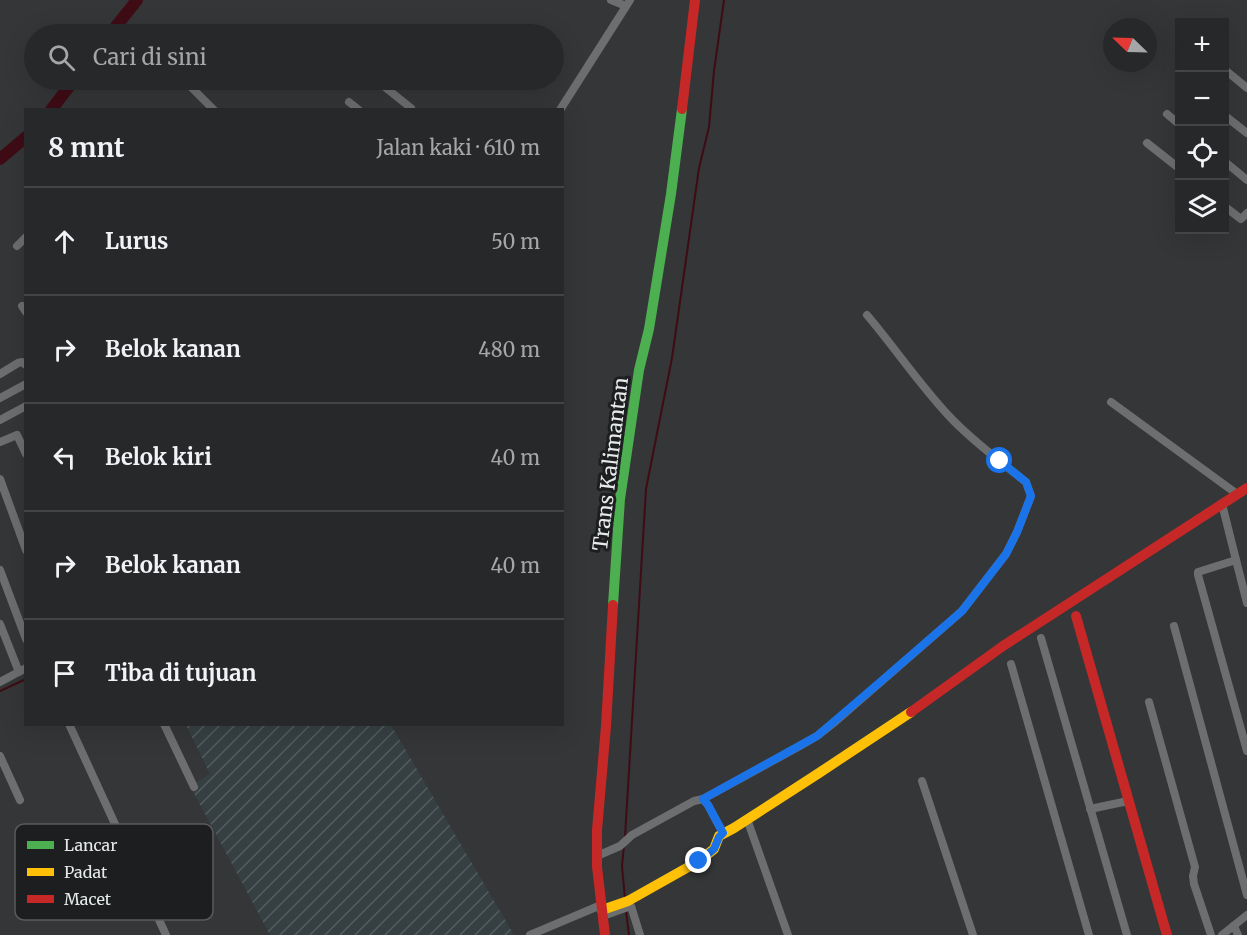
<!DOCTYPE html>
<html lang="id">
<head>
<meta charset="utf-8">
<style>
  :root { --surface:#27282a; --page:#333436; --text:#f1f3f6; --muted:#a4a6a8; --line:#434447 }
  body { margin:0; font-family:Merriweather,serif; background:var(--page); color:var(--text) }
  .controls { position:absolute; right:18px; top:18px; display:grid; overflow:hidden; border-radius:0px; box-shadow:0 6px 24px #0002 }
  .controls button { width:54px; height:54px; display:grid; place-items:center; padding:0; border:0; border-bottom:2px solid var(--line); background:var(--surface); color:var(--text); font:30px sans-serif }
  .compass { position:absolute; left:1103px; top:18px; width:54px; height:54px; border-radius:50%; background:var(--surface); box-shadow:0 6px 24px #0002; rotate:293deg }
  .stop { position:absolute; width:18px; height:18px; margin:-14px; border:4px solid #1a73e8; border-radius:50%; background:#fff }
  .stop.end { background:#1a73e8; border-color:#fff; box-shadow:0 2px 6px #0008 }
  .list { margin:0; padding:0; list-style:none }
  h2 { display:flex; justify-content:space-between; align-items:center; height:78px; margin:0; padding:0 24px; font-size:26px }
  h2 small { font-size:20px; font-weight:400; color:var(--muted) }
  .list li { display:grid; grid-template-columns:39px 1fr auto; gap:18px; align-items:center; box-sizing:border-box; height:108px; padding:0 24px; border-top:2px solid var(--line) }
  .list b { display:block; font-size:22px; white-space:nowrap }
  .list em { font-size:20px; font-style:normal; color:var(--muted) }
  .icon { flex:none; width:33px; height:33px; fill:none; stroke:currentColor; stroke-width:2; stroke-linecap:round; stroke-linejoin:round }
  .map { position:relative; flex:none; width:1247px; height:935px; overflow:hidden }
  .search { position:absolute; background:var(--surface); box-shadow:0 6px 24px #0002; left:24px; top:24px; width:540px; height:66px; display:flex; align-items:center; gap:15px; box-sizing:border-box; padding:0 21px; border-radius:33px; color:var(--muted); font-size:22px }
  .panel { position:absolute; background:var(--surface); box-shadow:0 6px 24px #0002; left:24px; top:108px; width:540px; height:618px; border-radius:0px }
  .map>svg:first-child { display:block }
  .industrial { fill:url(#industrial-furrows) }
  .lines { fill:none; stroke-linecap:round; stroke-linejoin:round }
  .stream { stroke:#3f0c16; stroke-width:2 }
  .river { stroke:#3f0c16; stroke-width:12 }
  .street { stroke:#6d6e6f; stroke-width:8 }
  .fast { stroke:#4caf50; stroke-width:10 }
  .slow { stroke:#ffc107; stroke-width:10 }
  .jam { stroke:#c62828; stroke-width:10 }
  .route { stroke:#1a73e8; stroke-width:8 }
  .labels { text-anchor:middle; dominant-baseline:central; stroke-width:6; stroke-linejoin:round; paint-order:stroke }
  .street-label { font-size:20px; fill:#e7eaeb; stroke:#1c1e1f }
  .key { fill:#1c1e1f; stroke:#595b5c; stroke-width:1.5 }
  .key-label { font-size:16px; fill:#e7eaeb }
</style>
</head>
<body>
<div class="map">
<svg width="1247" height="935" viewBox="0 0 1247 935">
  <defs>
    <pattern id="industrial-furrows" width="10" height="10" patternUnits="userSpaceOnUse" patternTransform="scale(1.5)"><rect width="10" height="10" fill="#364043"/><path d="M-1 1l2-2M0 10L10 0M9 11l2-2" fill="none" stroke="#535c5e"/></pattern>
  </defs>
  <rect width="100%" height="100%" fill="#343638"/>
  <!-- industrial -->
  <polygon class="industrial" points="186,725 391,725 514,935 270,935 190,786 210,774"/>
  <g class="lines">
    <!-- stream -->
    <g class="stream">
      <polyline points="0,691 26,679"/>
      <polyline points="625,837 646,489 672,358 699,168 709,127 714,71 724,0"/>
      <polyline points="624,845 622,866 625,899"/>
      <polyline points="626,911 629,935"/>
    </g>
    <!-- river -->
    <g class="river">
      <polyline points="110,34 137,0"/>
      <polyline points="51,110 74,80"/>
      <polyline points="0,159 26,137"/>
    </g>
    <!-- street -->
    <g class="street">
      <polyline points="611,0 626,6"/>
      <polyline points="1224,69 1247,88"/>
      <polyline points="184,80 214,110"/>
      <polyline points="376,80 411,108 412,110"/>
      <polyline points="349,102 359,110"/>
      <polyline points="560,110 630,0"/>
      <polyline points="1167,114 1180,125"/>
      <polyline points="1224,115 1247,133"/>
      <polyline points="1147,143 1180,169"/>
      <polyline points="1224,161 1247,180"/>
      <polyline points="1224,206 1241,219 1247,213"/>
      <polyline points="17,246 26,237"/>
      <polyline points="22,306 26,312"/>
      <polyline points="0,374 18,363 22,362 26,365"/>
      <polyline points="0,398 26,384"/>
      <polyline points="1111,402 1237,494"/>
      <polyline points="0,420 26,406"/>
      <polyline points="0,442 17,435 26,454"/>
      <polyline points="0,479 26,550"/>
      <polyline points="1222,504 1236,560"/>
      <polyline points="0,570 26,639"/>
      <polyline points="1247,603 1236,560 1198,572 1198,575 1247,751"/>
      <polyline points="0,624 19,672"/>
      <polyline points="1174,626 1247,895"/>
      <polyline points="1041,638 1127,935"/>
      <polyline points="1011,664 1089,935"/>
      <polyline points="0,682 26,668"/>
      <polyline points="1149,702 1195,867 1193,876 1194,884 1211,935"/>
      <polyline points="69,724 166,935"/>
      <polyline points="164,724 194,787"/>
      <polyline points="0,756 20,800"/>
      <polyline points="922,781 973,935"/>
      <path d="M 703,799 L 798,747 L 817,736 L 836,721 L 953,619 L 962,611 L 1006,554 L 1017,532 L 1031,496 L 1026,482 C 1000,461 971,440 949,416 C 919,384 895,348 867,315"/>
      <polyline points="1090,809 1128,801"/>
      <polyline points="747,819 788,935"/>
      <polyline points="597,856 620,846 632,835 683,807 694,801 703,799 708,805 723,833"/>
      <polyline points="603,916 631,906 640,935"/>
      <polyline points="1234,926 1238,935"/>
      <polyline points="530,935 601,905"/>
      <polyline points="1222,935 1247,915"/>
    </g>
    <!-- fast -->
    <polyline class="fast" points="613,605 620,499 639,370 649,329 671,194 682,109"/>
    <!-- slow -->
    <polyline class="slow" points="602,910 628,901 699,861 714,849 719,836 734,828 819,773 911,712"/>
    <!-- jam -->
    <g class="jam">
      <polyline points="682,109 695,0"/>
      <polyline points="1076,616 1167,935"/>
      <polyline points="911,712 1003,646 1247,488"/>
      <polyline points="605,935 597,867 597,830 606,726 613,605"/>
    </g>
  </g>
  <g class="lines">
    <!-- route -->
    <polyline class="route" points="699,861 714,849 719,837 723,833 708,805 703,799 817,736 879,683 962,611 1006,554 1017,532 1031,496 1026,482 1000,461"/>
  </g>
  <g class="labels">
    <!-- street labels -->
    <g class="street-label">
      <text transform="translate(610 464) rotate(-83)">Trans Kalimantan</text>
    </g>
  </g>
  <!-- legend -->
  <rect x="15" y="824" width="198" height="96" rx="9" class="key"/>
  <rect x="27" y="841" width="27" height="8" fill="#4caf50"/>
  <rect x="27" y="868" width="27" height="8" fill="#ffc107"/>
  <rect x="27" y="895" width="27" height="8" fill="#c62828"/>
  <g class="key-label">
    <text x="64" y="851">Lancar</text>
    <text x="64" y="878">Padat</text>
    <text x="64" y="905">Macet</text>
  </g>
</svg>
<div class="controls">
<button>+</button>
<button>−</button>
<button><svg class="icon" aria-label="locate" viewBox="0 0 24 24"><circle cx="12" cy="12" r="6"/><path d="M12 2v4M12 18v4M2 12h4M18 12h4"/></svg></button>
<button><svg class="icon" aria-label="layers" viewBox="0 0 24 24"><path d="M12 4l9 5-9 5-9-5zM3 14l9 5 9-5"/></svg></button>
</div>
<svg class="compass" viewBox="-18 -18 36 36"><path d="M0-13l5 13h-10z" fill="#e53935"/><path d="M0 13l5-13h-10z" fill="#a4a6a8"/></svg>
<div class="stop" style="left:1000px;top:461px"></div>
<div class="stop end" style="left:699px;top:861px"></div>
<div class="search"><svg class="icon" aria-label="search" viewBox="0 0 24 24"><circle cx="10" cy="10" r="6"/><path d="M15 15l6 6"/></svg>Cari di sini</div>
<section class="panel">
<h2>8 mnt<small>Jalan kaki · 610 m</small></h2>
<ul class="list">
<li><svg class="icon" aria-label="ahead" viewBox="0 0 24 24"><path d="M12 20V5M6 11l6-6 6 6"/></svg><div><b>Lurus</b></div><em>50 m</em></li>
<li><svg class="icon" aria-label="right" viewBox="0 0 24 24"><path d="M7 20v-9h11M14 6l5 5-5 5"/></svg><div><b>Belok kanan</b></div><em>480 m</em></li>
<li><svg class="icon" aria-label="left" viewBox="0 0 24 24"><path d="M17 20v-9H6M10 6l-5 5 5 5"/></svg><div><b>Belok kiri</b></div><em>40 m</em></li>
<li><svg class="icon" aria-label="right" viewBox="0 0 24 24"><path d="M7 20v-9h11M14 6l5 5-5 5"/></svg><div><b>Belok kanan</b></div><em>40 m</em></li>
<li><svg class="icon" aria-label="arrive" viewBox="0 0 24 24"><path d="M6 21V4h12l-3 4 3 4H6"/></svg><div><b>Tiba di tujuan</b></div></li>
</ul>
</section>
</div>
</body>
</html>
